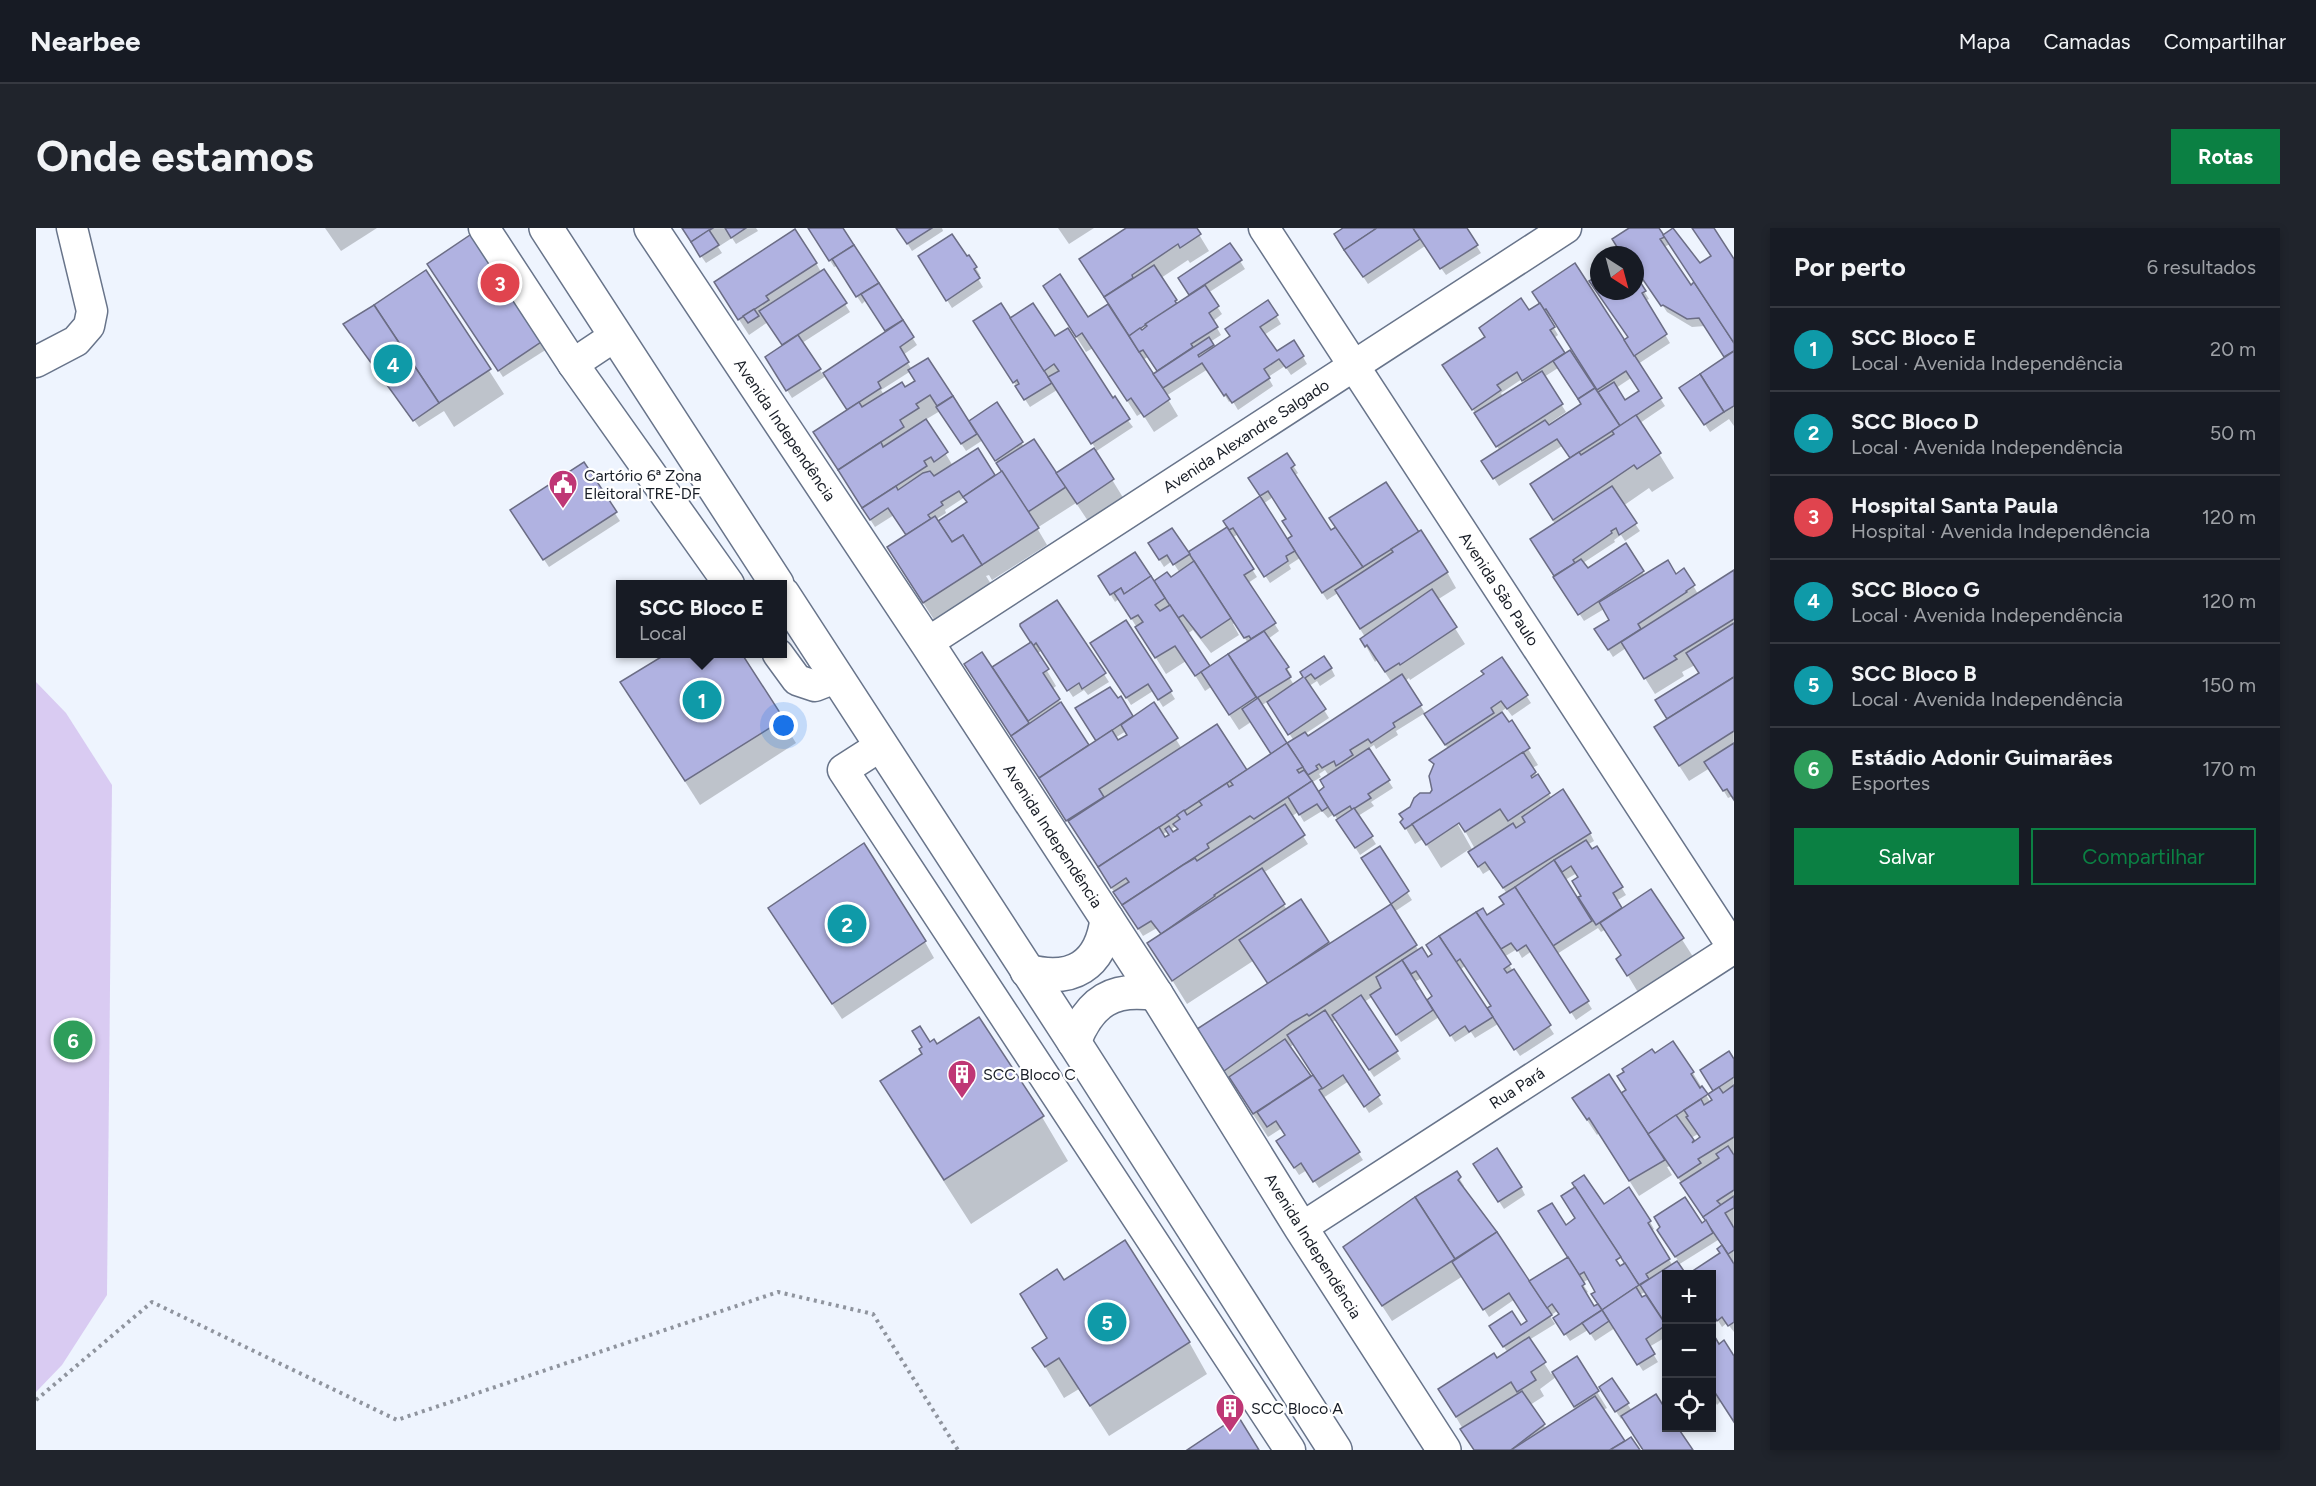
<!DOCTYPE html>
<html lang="pt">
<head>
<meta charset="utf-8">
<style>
  :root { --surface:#171b24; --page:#20242c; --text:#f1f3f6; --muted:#9ea1a6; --line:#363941; --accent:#0b8043 }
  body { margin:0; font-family:Figtree,sans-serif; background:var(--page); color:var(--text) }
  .controls { position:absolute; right:18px; bottom:18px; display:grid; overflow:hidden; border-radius:0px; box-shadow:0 3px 9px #0003 }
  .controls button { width:54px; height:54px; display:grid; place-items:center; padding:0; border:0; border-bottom:2px solid var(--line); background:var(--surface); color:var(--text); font:30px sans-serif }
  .compass { position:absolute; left:1554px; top:18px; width:54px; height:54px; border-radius:50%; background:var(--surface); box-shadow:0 3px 9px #0003; rotate:144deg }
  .you { position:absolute; left:748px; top:498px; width:21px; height:21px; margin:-15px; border:4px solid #fff; border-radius:50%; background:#1a73e8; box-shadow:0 0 0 9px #1a73e833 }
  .badge { display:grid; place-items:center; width:39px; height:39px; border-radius:50%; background:var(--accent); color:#fff; font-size:20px; font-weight:700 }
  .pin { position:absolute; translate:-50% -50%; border:3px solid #fff; box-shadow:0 2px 6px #0006 }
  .popup { position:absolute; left:580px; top:352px; width:171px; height:78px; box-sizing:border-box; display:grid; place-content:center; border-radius:0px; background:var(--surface); filter:drop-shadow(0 2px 4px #0005); font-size:20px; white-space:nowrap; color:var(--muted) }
  .popup b { font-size:22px; color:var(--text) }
  .popup::after { content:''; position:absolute; left:50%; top:100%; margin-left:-12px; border:12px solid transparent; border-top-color:var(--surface) }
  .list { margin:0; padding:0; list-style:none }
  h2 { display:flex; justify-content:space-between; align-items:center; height:78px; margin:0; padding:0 24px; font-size:26px }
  h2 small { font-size:20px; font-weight:400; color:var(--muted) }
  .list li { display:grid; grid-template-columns:39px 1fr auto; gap:18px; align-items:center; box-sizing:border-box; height:84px; padding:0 24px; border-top:2px solid var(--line) }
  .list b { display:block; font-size:22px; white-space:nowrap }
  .list p { margin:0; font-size:20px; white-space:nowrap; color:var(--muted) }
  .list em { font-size:20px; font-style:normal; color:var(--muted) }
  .actions { display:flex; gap:12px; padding:18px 24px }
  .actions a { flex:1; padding:14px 0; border:2px solid var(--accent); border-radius:0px; text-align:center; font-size:21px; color:var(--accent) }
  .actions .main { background:var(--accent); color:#fff }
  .icon { flex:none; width:33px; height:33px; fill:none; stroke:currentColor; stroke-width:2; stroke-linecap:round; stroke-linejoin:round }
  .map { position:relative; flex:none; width:1698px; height:1222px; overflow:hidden; border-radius:0px }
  header { display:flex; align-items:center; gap:36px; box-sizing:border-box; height:84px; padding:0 30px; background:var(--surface); border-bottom:2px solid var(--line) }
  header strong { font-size:28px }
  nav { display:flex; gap:33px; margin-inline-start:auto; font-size:21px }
  .intro { display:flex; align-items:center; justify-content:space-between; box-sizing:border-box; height:144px; padding:0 36px }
  h1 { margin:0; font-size:42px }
  .button { padding:15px 27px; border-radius:0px; background:var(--accent); color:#fff; font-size:21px; font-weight:700 }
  main { display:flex; gap:36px; padding:0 36px }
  aside { flex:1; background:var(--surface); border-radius:0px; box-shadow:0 3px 9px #0003 }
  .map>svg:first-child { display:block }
  .green { fill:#d9cbf2 }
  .shadow { fill:#0003; fill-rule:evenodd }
  .building { fill:#b0b2e1; stroke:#6b6d85; stroke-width:1.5 }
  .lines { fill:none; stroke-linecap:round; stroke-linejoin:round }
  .minor-casing { stroke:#68748a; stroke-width:33 }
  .major-casing { stroke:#68748a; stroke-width:36 }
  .path { stroke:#8f949e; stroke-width:4; stroke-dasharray:3 4.5; stroke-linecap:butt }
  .minor { stroke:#fff; stroke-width:30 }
  .major { stroke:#fff; stroke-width:33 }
  .labels { text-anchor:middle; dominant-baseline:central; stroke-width:4.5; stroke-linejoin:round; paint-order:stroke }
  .street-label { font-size:16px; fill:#191e27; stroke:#fff }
  .poi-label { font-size:16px; fill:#191e27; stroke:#fff; text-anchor:start }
</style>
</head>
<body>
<header>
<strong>Nearbee</strong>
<nav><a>Mapa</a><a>Camadas</a><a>Compartilhar</a></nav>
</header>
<div class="intro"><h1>Onde estamos</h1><a class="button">Rotas</a></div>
<main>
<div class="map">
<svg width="1698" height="1222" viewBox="0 0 1698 1222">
  <rect width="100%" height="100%" fill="#eef4fe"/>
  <!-- green -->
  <polygon class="green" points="0,454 30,485 76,557 71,1067 26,1137 0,1164"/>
  <!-- shadow -->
  <g class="shadow">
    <polygon points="289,0 341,0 305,23"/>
    <polygon points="645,0 720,0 722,3 700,16 696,10 682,19 686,25 670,35"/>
    <path d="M 774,0 L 805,0 L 881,117 L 867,127 L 876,142 L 916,169 L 932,195 L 961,176 L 988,219 L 1024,254 L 1022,245 L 1060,221 L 1021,162 L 994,179 L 943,101 L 974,92 L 1018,110 L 1076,172 L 1097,199 L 1059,224 L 1091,276 L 1056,299 L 1040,275 L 1001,300 L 1011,317 L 956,352 L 953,347 L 950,348 L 958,361 L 902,398 L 867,343 L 871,308 L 858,287 L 839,299 L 789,221 L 812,183 L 790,148 L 756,170 L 735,137 L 748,118 L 732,94 L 713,107 L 689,70 L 780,35 L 785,44 L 788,43 L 814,84 L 766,115 L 787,147 L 850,104 L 830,72 L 826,76 L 801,38 L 798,39 ZM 875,143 L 880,154 L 869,161 L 848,167 L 845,162 ZM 904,183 L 930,223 L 947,212 L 967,244 L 959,250 L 942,222 L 917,238 L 889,192 ZM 929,269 L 932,275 L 906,302 L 899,292 L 910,285 L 909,282 Z"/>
    <polygon points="862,0 906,0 907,3 876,23"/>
    <polygon points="1022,0 1058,0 1033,16"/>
    <path d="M 1093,0 L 1159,0 L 1173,23 L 1154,35 L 1152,32 L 1125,50 L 1142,77 L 1155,68 L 1144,50 L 1194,17 L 1209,41 L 1172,65 L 1186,86 L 1177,93 L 1185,107 L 1174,114 L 1178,121 L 1196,109 L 1232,74 L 1245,96 L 1228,107 L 1241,125 L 1267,129 L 1271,136 L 1255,147 L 1249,138 L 1232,149 L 1237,158 L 1202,182 L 1196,172 L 1193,174 L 1172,141 L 1130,168 L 1142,188 L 1118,204 L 1106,185 L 1101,188 L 1057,120 L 1050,124 L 1018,74 L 1052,91 L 1073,77 L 1054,47 ZM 1109,94 L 1113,99 L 1105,104 L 1102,100 ZM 1113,128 L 1123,144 L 1117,148 L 1107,132 Z"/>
    <polygon points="1305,0 1429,0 1445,25 1410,47 1389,18 1332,56 1304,14"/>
    <path d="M 1596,0 L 1621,0 L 1627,8 L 1637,2 L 1664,37 L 1676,29 L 1657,0 L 1676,0 L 1698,34 L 1698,198 L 1693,191 L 1674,204 L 1650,167 L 1690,130 L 1669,98 L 1656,99 L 1631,84 L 1606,46 L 1599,49 L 1613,71 L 1609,73 L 1634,115 L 1602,136 L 1629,178 L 1604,195 L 1638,250 L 1616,264 L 1613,260 L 1587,278 L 1604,303 L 1589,313 L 1585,307 L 1578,312 L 1579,314 L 1547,335 L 1552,342 L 1589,317 L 1609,348 L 1640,348 L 1648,342 L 1662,366 L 1698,344 L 1698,570 L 1697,568 L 1692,570 L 1674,540 L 1653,553 L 1629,516 L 1633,492 L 1664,445 L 1659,437 L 1646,444 L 1648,448 L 1619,466 L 1590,420 L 1577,429 L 1560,402 L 1575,392 L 1568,381 L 1548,393 L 1500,318 L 1519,296 L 1496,257 L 1535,231 L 1526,218 L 1463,258 L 1447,233 L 1464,223 L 1413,145 L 1506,76 L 1588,114 L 1594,110 L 1559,61 L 1563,49 L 1563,63 L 1599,63 L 1599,27 L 1587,27 ZM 1634,16 L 1659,55 L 1654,59 L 1628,19 ZM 1516,88 L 1547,137 L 1544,139 L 1529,127 L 1518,110 L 1522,107 L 1512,90 ZM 1522,140 L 1547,177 L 1512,199 L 1511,197 L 1530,184 L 1508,149 ZM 1595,150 L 1604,164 L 1588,174 L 1580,160 ZM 1486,151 L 1489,155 L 1467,169 L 1465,165 Z"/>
    <polygon points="884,29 930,31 933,29 944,47 941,49 947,59 916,80"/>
    <polygon points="390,44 468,166 418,199 408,183 383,199 314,104"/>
    <polygon points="398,44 507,113 511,121 467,149"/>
    <path d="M 1250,227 L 1262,245 L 1258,248 L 1295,304 L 1301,300 L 1295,290 L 1411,344 L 1420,360 L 1401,372 L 1429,416 L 1374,452 L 1373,450 L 1369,453 L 1389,485 L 1360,503 L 1362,507 L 1340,521 L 1338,517 L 1332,521 L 1357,560 L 1335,574 L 1338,578 L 1322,588 L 1340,616 L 1324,627 L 1298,586 L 1292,590 L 1286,583 L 1268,594 L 1262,584 L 1255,589 L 1272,616 L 1227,645 L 1251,682 L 1265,673 L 1293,717 L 1356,677 L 1331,638 L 1343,620 L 1376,672 L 1358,684 L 1383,723 L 1392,731 L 1398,727 L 1392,718 L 1446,682 L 1451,689 L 1470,677 L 1471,666 L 1455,641 L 1447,646 L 1432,622 L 1405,640 L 1387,611 L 1379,616 L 1366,594 L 1389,568 L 1397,564 L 1399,538 L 1395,531 L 1412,521 L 1395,494 L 1466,431 L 1495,475 L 1476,488 L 1470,480 L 1465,484 L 1492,521 L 1502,537 L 1496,540 L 1516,571 L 1554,605 L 1558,613 L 1551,617 L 1556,623 L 1561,620 L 1590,667 L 1580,673 L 1586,682 L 1615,663 L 1661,735 L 1606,771 L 1582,731 L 1586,728 L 1570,701 L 1565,704 L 1562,700 L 1521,726 L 1556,781 L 1540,792 L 1496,723 L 1486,730 L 1481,721 L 1468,729 L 1518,806 L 1484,828 L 1462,796 L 1439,810 L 1435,804 L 1419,814 L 1403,789 L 1365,814 L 1336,769 L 1328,774 L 1365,831 L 1338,849 L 1300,792 L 1295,795 L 1347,876 L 1333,885 L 1313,853 L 1287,870 L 1327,932 L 1283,960 L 1271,942 L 1263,947 L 1246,921 L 1251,908 L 1246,900 L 1232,909 L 1172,818 L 1233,756 L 1217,733 L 1151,776 L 1113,715 L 1126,707 L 1121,700 L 1107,708 L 939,452 L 994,416 L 998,422 L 1000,421 L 986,397 L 1021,374 L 1073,454 L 1052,467 L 1048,462 L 1037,469 L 1006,422 L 1001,426 L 1020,458 L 1016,461 L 1053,519 L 1061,514 L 1081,472 L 1084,470 L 1097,490 L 1118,476 L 1146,521 L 1210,544 L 1237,527 L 1215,494 L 1203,502 L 1175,459 L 1169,463 L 1150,433 L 1130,446 L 1083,371 L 1079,374 L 1068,356 L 1118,355 L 1134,351 L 1144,345 L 1136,333 L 1128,339 L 1118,323 L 1151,326 L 1192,299 L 1189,293 L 1226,269 L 1214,251 ZM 1237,269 L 1252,292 L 1257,309 L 1251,313 L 1227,276 ZM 1202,306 L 1234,355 L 1255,341 L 1253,337 L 1264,330 L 1291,372 L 1302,365 L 1329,409 L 1326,411 L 1335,427 L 1339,434 L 1341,432 L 1356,455 L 1271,510 L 1269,506 L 1293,490 L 1273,458 L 1281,453 L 1284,458 L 1299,448 L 1295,440 L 1266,444 L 1269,450 L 1258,457 L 1253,449 L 1256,448 L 1232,411 L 1243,403 L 1212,355 L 1221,349 L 1196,310 ZM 1199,395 L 1212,415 L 1173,440 L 1151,406 L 1157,402 L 1175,425 L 1203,407 L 1197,396 ZM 1232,473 L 1258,513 L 1251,518 L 1225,478 ZM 1090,503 L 1093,507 L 1082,515 L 1079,510 ZM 1289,542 L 1293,548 L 1290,560 L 1282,566 L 1275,555 L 1285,549 L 1283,546 ZM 1423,592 L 1439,621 L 1437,623 L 1420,593 ZM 1140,598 L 1143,602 L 1137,606 L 1134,602 ZM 1132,603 L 1134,607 L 1128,612 L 1126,607 ZM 1541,645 L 1544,650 L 1547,668 L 1541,671 L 1529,652 ZM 1430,737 L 1456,779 L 1451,783 L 1424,742 ZM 1386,750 L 1398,769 L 1390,774 L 1378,754 ZM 1258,816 L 1278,848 L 1274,850 L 1253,820 Z"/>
    <polygon points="547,236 584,293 513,339 480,290"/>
    <polygon points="1061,423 1134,463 1139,471 1127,479 1117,463 1095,477"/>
    <polygon points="632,426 704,426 760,515 664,577 586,455"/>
    <polygon points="743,696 889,714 898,730 806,791"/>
    <polygon points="943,791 1006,889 1032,933 935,996 872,898 846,854 888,827 894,816 901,818"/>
    <path d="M 1698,834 L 1698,1104 L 1691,1095 L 1686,1099 L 1676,1083 L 1676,1046 L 1655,1046 L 1686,1026 L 1687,1018 L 1682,1012 L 1642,1037 L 1648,1046 L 1630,1046 L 1630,1109 L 1613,1119 L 1622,1134 L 1607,1143 L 1579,1100 L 1559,1113 L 1552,1102 L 1534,1113 L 1524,1098 L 1524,1087 L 1521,1083 L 1514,1088 L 1519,1096 L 1493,1112 L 1515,1146 L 1540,1130 L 1571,1180 L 1567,1182 L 1589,1215 L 1602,1222 L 1439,1222 L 1413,1177 L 1461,1132 L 1472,1125 L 1459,1106 L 1485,1099 L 1493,1093 L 1479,1071 L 1453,1089 L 1427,1048 L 1356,1093 L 1318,1035 L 1420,945 L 1428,958 L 1426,960 L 1448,986 L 1493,1055 L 1533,1030 L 1529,999 L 1567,978 L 1614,994 L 1618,1001 L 1615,1003 L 1637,1038 L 1643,1034 L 1627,1010 L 1665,997 L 1671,993 L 1634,938 L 1631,939 L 1636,947 L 1603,968 L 1563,905 L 1561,907 L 1547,886 L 1589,874 L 1657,845 L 1675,875 L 1678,872 L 1679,864 ZM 1662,906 L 1664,911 L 1658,915 L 1655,910 ZM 1585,1027 L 1591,1035 L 1583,1040 L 1578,1032 ZM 1553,1051 L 1561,1064 L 1563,1076 L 1558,1080 L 1549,1066 L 1552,1064 L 1546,1055 ZM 1610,1064 L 1612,1067 L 1606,1071 L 1603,1067 ZM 1520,1149 L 1540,1182 L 1510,1201 L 1494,1177 L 1508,1168 L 1504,1161 Z"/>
    <polygon points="1444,944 1485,959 1489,967 1468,981"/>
    <polygon points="1028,1054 1153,1114 1171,1146 1073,1208 1043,1161 1028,1170 998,1120 1012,1111"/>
    <polygon points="1676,1107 1683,1118 1698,1130 1698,1193 1685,1173 1681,1177 1676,1168"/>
    <polygon points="1576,1152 1596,1183 1620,1168 1630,1185 1630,1200 1640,1200 1655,1222 1607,1222 1587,1189 1585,1191 1569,1167"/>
  </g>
  <!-- building -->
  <g class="building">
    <polygon points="646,0 677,0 655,14"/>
    <polygon points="689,0 710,0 695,10"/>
    <polygon points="772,0 807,0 818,17 793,33"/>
    <polygon points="860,0 896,0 871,16"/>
    <polygon points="1090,0 1161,0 1165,6 1144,20 1142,16 1096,47 1097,50 1068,69 1043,31"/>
    <polygon points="1307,0 1341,0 1308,22 1298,6"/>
    <polygon points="1341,0 1377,0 1384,11 1327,49 1308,22"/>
    <polygon points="1377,0 1431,0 1442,17 1404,41"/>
    <polygon points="1593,0 1623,0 1629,9 1624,11 1655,57 1658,54 1698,115 1698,123 1688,129 1663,90 1651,91 1627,77 1625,78 1599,40 1599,27 1586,27 1576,11"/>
    <polygon points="1637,0 1664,35 1675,28 1656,0 1678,0 1698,31 1698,115 1627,7"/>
    <polygon points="759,1 781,35 730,68 733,72 702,92 678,54"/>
    <polygon points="673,2 683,17 664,29 655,14"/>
    <polygon points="437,5 508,112 462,143 391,36"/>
    <polygon points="916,6 931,28 933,27 941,39 938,41 944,50 910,73 882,28"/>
    <polygon points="1194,15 1206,32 1153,67 1142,50"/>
    <polygon points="818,17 843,55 820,69 796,31"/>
    <polygon points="1539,35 1626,170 1584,198 1562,164 1578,154 1589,172 1603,163 1590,143 1561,162 1510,81 1508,82 1496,64"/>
    <polygon points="1118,37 1141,72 1139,73 1141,76 1093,108 1068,69"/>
    <polygon points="788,41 811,75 746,117 723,83"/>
    <polygon points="390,42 455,141 403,175 338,77"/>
    <polygon points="1024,46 1052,89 1072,76 1134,171 1108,189 1095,170 1091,173 1046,105 1040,109 1007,58"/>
    <polygon points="1599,46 1610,63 1606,65 1631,106 1598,128 1588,112 1592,109 1553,53 1563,47 1563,63 1599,63"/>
    <polygon points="843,55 867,92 849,103 825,66"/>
    <polygon points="1169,57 1183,78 1173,85 1182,99 1155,116 1157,119 1121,143 1107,122 1103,124 1093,108 1104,100 1106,102 1111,98 1109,96"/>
    <polygon points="1485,70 1493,82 1504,75 1519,99 1514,102 1529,125 1486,153 1481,144 1461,157 1465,162 1436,182 1406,137 1449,109 1443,100"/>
    <polygon points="1232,72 1242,87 1224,99 1241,123 1258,112 1268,128 1250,140 1243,131 1228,141 1234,150 1196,175 1190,166 1188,168 1166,135 1127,160 1117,146 1173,109 1178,117 1162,127 1163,129 1194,108 1189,101"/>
    <polygon points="965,75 1016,155 988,172 979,158 983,156 981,152 977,155 937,93"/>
    <polygon points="997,75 1019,108 1032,100 1077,170 1079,168 1094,191 1055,216 1012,149 1023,143 1018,136 1008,143 974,90"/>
    <polygon points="338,77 403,175 377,193 307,96"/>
    <polygon points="718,81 723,88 712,95 707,88"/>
    <polygon points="867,92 878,109 864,119 873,134 842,154 845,160 811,182 787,145"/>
    <polygon points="762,107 785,141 750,163 729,129"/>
    <polygon points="1534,122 1559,160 1542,171 1517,133"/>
    <polygon points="1698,123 1698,178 1688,184 1664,146"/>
    <polygon points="892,130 917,168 901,178 894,167 880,176 883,180 864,192 868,199 802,242 777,204 823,174 826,179 866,154 869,159 879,153 872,142"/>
    <polygon points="1506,143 1527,176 1460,219 1438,185"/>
    <polygon points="1664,146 1688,184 1668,197 1643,160"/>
    <polygon points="1559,160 1584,198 1534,230 1521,211 1457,251 1445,233 1509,192 1513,197 1545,176 1542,171"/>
    <polygon points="917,168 941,206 925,216 900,179"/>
    <polygon points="961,174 987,214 959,233 933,193"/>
    <polygon points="1600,187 1625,225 1601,241 1598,237 1517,292 1494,256 1543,224 1545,227 1578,206 1576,203"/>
    <polygon points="890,191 912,224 898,234 895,229 888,233 891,238 826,280 802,242 845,214 847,219"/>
    <polygon points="998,211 1030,259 992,284 960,235"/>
    <polygon points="942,220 959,247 927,269 923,263 905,274 907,277 892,287 895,291 870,307 852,280 834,292 826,280 860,258 862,262 887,245 894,243 898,248"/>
    <polygon points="1058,220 1078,251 1041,276 1020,245"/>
    <polygon points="1251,225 1259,237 1255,240 1295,302 1300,299 1327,339 1286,365 1251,311 1256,308 1246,293 1250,291 1246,285 1232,263 1224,268 1212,250"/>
    <polygon points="548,234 581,284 507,332 474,282"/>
    <polygon points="966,243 1003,300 946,337 927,307 916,314 902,293 931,274 927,269"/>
    <polygon points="1350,254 1383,304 1327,339 1293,290"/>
    <polygon points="1576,258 1601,295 1583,307 1580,300 1575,303 1576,305 1537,332 1539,335 1518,348 1494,311"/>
    <polygon points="1224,268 1259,323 1250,328 1252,333 1228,349 1197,300 1193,302 1187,293"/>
    <polygon points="899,288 916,314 927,307 946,337 887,375 851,319"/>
    <polygon points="1191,299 1218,341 1208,347 1240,395 1215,411 1213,408 1208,410 1152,324"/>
    <polygon points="1136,300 1154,326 1137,337 1131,327 1123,332 1112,315"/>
    <polygon points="1385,302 1412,344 1324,401 1299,362 1357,324 1355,321"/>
    <polygon points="1590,315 1608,343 1542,387 1517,349 1545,331 1552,340"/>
    <polygon points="1099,324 1115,348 1088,366 1085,360 1074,367 1062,348"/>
    <polygon points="1632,332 1640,346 1648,340 1659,357 1650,363 1651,364 1602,396 1605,401 1572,422 1558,401 1573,392 1563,374"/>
    <polygon points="1158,333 1195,390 1165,410 1147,387 1142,390 1118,353 1131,344 1135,349"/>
    <polygon points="1698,342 1698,391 1638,428 1641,431 1608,451 1585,414"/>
    <polygon points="1115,348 1129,370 1119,377 1124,383 1134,377 1174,438 1159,448 1139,418 1119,430 1099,399 1107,394 1102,387 1095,391 1078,365 1085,360 1088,366"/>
    <polygon points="1396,361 1421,399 1364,437 1363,435 1349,444 1331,417 1329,419 1324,411"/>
    <polygon points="1021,372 1070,445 1046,461 1043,455 1031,463 1000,415 997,418 984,398 984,396"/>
    <polygon points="1090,392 1136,463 1122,472 1112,456 1090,470 1054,415"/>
    <polygon points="1698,395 1698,449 1631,491 1619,472 1663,445 1650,425"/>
    <polygon points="1228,403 1253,439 1250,441 1255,449 1221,470 1192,426"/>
    <polygon points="995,414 1013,441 1007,445 1024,471 992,493 956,439"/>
    <polygon points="946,424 993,495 975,508 928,436"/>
    <polygon points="630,426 706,426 748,491 649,553 584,454"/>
    <polygon points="1192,426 1220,469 1193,487 1165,444"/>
    <polygon points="1288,428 1296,440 1279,451 1275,446 1269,450 1290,481 1252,507 1231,474 1267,449 1264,444"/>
    <polygon points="1466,429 1492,467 1471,481 1465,473 1455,480 1458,485 1409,517 1388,486 1448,446 1445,443"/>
    <polygon points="1366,446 1386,477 1357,495 1359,499 1335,515 1332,511 1314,522 1317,527 1300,538 1298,533 1286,540 1283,536 1280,538 1282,541 1272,547 1251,515 1269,504 1272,508"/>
    <polygon points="1698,449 1698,503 1643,538 1618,499"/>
    <polygon points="1074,459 1082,470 1085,468 1097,488 1060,513 1039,480"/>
    <polygon points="1222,470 1251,515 1235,526 1206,481"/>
    <polygon points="1025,474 1053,517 1003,550 975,508"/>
    <polygon points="1118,474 1142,510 1063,561 1068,569 1030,593 1003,550 1076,502 1082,512 1091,507 1085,497"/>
    <polygon points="1466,484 1473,494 1476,492 1494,520 1369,601 1364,594 1367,591 1363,586 1374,579 1378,570 1384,565 1394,565 1396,562 1393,548 1398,536 1393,532"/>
    <polygon points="1181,496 1211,542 1062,639 1032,593"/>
    <polygon points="1251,515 1267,539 1261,542 1263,545 1268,542 1276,553 1218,591 1214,588 1171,616 1173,620 1086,677 1077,664 1093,654 1090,650 1075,660 1062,639 1123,599 1129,609 1133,607 1129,601 1133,598 1137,604 1142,601 1137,596 1144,591 1141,587 1148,582 1151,587 1166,577 1163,573 1191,555 1193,559 1197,557 1194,553"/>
    <polygon points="1698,515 1698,572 1691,561 1687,563 1668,534"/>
    <polygon points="1333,520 1354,552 1332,566 1335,570 1316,582 1314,578 1298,588 1282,564 1288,559 1284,552"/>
    <polygon points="1487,524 1500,544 1495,548 1496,550 1502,546 1514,565 1472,593 1464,581 1429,604 1423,595 1390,617 1376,596"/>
    <polygon points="1276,553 1292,579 1286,583 1281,576 1263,587 1252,569"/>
    <polygon points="1527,561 1555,605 1467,660 1449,634 1442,639 1432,624 1477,595 1480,600 1489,594 1486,589"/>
    <polygon points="1249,576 1269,607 1178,667 1179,668 1125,706 1115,693 1102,701 1086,677 1147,637 1159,630 1161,633"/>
    <polygon points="1318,580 1337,608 1319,620 1300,592"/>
    <polygon points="1550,612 1556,621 1561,618 1587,659 1577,665 1586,680 1560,697 1542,669 1545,668 1536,653 1542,649 1535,638 1526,644 1518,632"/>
    <polygon points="828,615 890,713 796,776 732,680"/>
    <polygon points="1344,618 1373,663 1355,676 1325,630"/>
    <polygon points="1518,632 1556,693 1517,718 1479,659"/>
    <polygon points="1226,640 1249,676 1136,753 1111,715"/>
    <polygon points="1479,659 1553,773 1534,785 1490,717 1481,723 1475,715 1465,721 1440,684 1447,680 1451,687 1468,676 1463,669"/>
    <polygon points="1615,661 1648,710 1591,748 1580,731 1585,727 1564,695"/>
    <polygon points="1265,671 1293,714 1232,756 1203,712"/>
    <polygon points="1355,676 1381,717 1273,788 1271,786 1257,794 1188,843 1161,801"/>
    <polygon points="1440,684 1475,736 1468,741 1471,745 1478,741 1515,797 1478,822 1453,783 1451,780 1455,778 1424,731 1420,734 1403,708"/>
    <polygon points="1403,708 1457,789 1433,804 1429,798 1414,808 1391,772 1396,768 1380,743 1375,746 1366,732 1386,719 1392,729 1396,726 1390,717"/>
    <polygon points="1366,732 1397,782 1360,807 1334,767 1345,760 1340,749"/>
    <polygon points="1325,767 1362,823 1333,842 1296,787"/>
    <polygon points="1289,782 1344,867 1328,879 1307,847 1286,861 1251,807"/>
    <polygon points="943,789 1008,888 908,952 844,853 886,826 883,821 886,819 876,803 884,798 894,814 898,811 901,816"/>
    <polygon points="1249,811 1275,848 1217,886 1193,849"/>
    <polygon points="1637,813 1658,844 1655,846 1664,860 1666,858 1672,866 1612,906 1585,865 1590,862 1581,848 1588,844 1586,841 1616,821 1619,825"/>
    <polygon points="1693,823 1698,831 1698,849 1677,863 1664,842"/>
    <polygon points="1573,846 1629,932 1593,953 1553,890 1551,892 1536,870"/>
    <polygon points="1277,847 1286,860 1283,862 1324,924 1277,954 1265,935 1258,940 1240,913 1249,907 1240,893 1231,899 1221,884"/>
    <polygon points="1698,857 1698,909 1662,931 1665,935 1642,950 1612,906 1640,887 1658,912 1656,915 1664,909 1650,889 1652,888 1648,882 1665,871 1668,877 1676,872 1672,866 1683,859 1687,865"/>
    <polygon points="1692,918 1698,927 1698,962 1681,973 1685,977 1667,989 1644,955 1683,930 1680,926"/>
    <polygon points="1461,920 1486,959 1462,974 1437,936"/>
    <polygon points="1421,943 1425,949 1422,952 1461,1004 1419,1031 1379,969"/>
    <polygon points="1548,947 1568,976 1593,959 1615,993 1612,995 1634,1031 1610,1046 1613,1051 1603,1057 1536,955"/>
    <polygon points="1539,959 1585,1029 1580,1032 1584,1038 1589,1035 1603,1057 1566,1082 1555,1066 1559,1064 1548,1044 1543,1047 1502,983 1516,975 1530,997 1539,990 1525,968"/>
    <polygon points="1698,968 1698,980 1689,985 1698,1000 1698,1022 1692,1026 1667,989"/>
    <polygon points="1379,969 1419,1031 1346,1078 1307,1019"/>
    <polygon points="1649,969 1666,995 1670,992 1677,1005 1639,1029 1621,1002 1624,999 1618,989"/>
    <polygon points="1461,1004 1516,1087 1467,1119 1453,1098 1476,1083 1485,1097 1491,1093 1473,1065 1447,1082 1416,1034"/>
    <polygon points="1089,1012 1154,1114 1054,1178 1023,1130 1009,1139 996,1120 1011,1110 984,1066 1021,1041 1028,1052"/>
    <polygon points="1686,1017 1698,1036 1698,1094 1692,1098 1686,1089 1681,1093 1676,1085 1676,1046 1652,1046 1684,1025 1681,1021"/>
    <polygon points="1532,1029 1549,1056 1546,1058 1558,1078 1562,1076 1566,1082 1528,1107 1517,1090 1523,1086 1516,1076 1511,1080 1493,1053"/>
    <polygon points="1641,1033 1650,1046 1630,1046 1630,1097 1604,1057"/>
    <polygon points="1600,1059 1606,1069 1610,1067 1630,1097 1610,1111 1619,1126 1601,1137 1566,1082"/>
    <polygon points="1566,1082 1573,1093 1554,1106 1546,1095"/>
    <polygon points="1676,1104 1683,1116 1688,1112 1698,1128 1698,1194 1676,1160"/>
    <polygon points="1493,1109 1510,1134 1495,1144 1500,1152 1481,1164 1475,1154 1420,1189 1402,1161 1458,1125 1461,1130"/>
    <polygon points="1541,1128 1563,1163 1538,1179 1516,1144"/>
    <polygon points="1576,1150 1593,1175 1579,1184 1563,1159"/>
    <polygon points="1486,1163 1509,1196 1475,1222 1438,1222 1424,1201"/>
    <polygon points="1620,1166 1630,1182 1630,1200 1642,1200 1657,1222 1607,1222 1585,1188"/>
    <polygon points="1559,1168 1589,1213 1574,1222 1475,1222"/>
    <polygon points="1202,1188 1223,1222 1151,1222"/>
    <polygon points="1595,1209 1604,1222 1574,1222 1589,1213"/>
  </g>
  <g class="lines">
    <!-- minor casing -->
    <g class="minor-casing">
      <g id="minor">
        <polyline points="448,0 537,136 693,356"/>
        <polyline points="1228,0 1698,721"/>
        <polyline points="0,134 40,113 53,98 56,83 36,0"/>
        <polyline points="537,136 579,108"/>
        <polyline points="891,415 1530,0"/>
        <polyline points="742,426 761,452 779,458 802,449"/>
        <polyline points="846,517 807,542 1254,1222"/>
        <polyline points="1265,1000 1698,720"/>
      </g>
    </g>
    <!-- major casing -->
    <g class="major-casing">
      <g id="major">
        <polyline points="510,0 741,356"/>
        <polyline points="615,0 891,415 1120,766 1265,1000 1408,1222"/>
        <polyline points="747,366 1038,814 1299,1222"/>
        <path d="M 991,743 C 1036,755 1065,738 1071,691"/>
        <path d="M 1038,814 C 1054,773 1077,759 1120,766"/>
      </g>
    </g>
    <!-- path -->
    <polyline class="path" points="0,1172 116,1074 361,1192 742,1064 837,1086 922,1222"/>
    <!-- minor -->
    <use href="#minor" class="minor"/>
    <!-- major -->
    <use href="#major" class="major"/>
  </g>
  <!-- icons -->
  <defs>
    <g id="civic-pin" transform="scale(1.5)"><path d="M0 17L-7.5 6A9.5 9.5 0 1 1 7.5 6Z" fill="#bf3775" stroke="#fff"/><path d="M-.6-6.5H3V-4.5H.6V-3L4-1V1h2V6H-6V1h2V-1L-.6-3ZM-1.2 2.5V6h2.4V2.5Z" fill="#fff"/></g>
    <g id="building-pin" transform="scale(1.5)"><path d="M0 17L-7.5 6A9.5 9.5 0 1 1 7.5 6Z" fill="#bf3775" stroke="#fff"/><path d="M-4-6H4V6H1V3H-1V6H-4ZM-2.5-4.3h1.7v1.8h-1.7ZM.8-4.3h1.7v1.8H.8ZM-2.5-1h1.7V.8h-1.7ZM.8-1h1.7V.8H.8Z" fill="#fff"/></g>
  </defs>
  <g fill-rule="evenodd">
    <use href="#civic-pin" x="527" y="256"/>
    <use href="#building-pin" x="926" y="846"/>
    <use href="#building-pin" x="1194" y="1180"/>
  </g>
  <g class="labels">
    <!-- street labels -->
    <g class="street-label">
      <text transform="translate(749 202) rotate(56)">Avenida Independência</text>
      <text transform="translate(1210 208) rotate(-33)">Avenida Alexandre Salgado</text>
      <text transform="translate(1463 361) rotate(57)">Avenida São Paulo</text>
      <text transform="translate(1017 608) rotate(57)">Avenida Independência</text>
      <text transform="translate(1481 860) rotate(-33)">Rua Pará</text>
      <text transform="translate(1277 1018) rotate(58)">Avenida Independência</text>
    </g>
    <!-- poi labels -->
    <g class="poi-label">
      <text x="548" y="247">Cartório 6ª Zona<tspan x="548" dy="18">Eleitoral TRE-DF</tspan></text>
      <text x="947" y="846">SCC Bloco C</text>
      <text x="1215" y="1180">SCC Bloco A</text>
    </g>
  </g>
</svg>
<div class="controls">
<button>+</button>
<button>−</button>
<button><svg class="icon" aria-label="locate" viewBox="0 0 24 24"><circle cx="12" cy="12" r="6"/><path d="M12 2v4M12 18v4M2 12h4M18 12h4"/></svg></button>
</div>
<svg class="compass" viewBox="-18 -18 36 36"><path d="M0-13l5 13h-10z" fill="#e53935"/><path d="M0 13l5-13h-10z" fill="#9ea1a6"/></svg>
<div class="you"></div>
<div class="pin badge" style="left:666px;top:472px;background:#0f9aa8">1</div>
<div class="popup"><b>SCC Bloco E</b>Local</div>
<div class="pin badge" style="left:811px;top:696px;background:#0f9aa8">2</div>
<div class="pin badge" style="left:464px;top:55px;background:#e0444e">3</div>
<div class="pin badge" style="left:357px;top:136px;background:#0f9aa8">4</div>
<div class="pin badge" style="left:1071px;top:1094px;background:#0f9aa8">5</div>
<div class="pin badge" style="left:37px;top:812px;background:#2e9e5b">6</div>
</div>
<aside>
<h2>Por perto<small>6 resultados</small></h2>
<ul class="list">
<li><span class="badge" style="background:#0f9aa8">1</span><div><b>SCC Bloco E</b><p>Local · Avenida Independência</p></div><em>20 m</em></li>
<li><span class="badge" style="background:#0f9aa8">2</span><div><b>SCC Bloco D</b><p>Local · Avenida Independência</p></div><em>50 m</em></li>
<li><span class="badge" style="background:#e0444e">3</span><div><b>Hospital Santa Paula</b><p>Hospital · Avenida Independência</p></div><em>120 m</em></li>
<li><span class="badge" style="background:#0f9aa8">4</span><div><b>SCC Bloco G</b><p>Local · Avenida Independência</p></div><em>120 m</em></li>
<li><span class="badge" style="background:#0f9aa8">5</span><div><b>SCC Bloco B</b><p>Local · Avenida Independência</p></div><em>150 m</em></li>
<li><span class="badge" style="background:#2e9e5b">6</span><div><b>Estádio Adonir Guimarães</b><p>Esportes</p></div><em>170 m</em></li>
</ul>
<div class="actions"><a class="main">Salvar</a><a>Compartilhar</a></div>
</aside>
</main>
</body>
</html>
